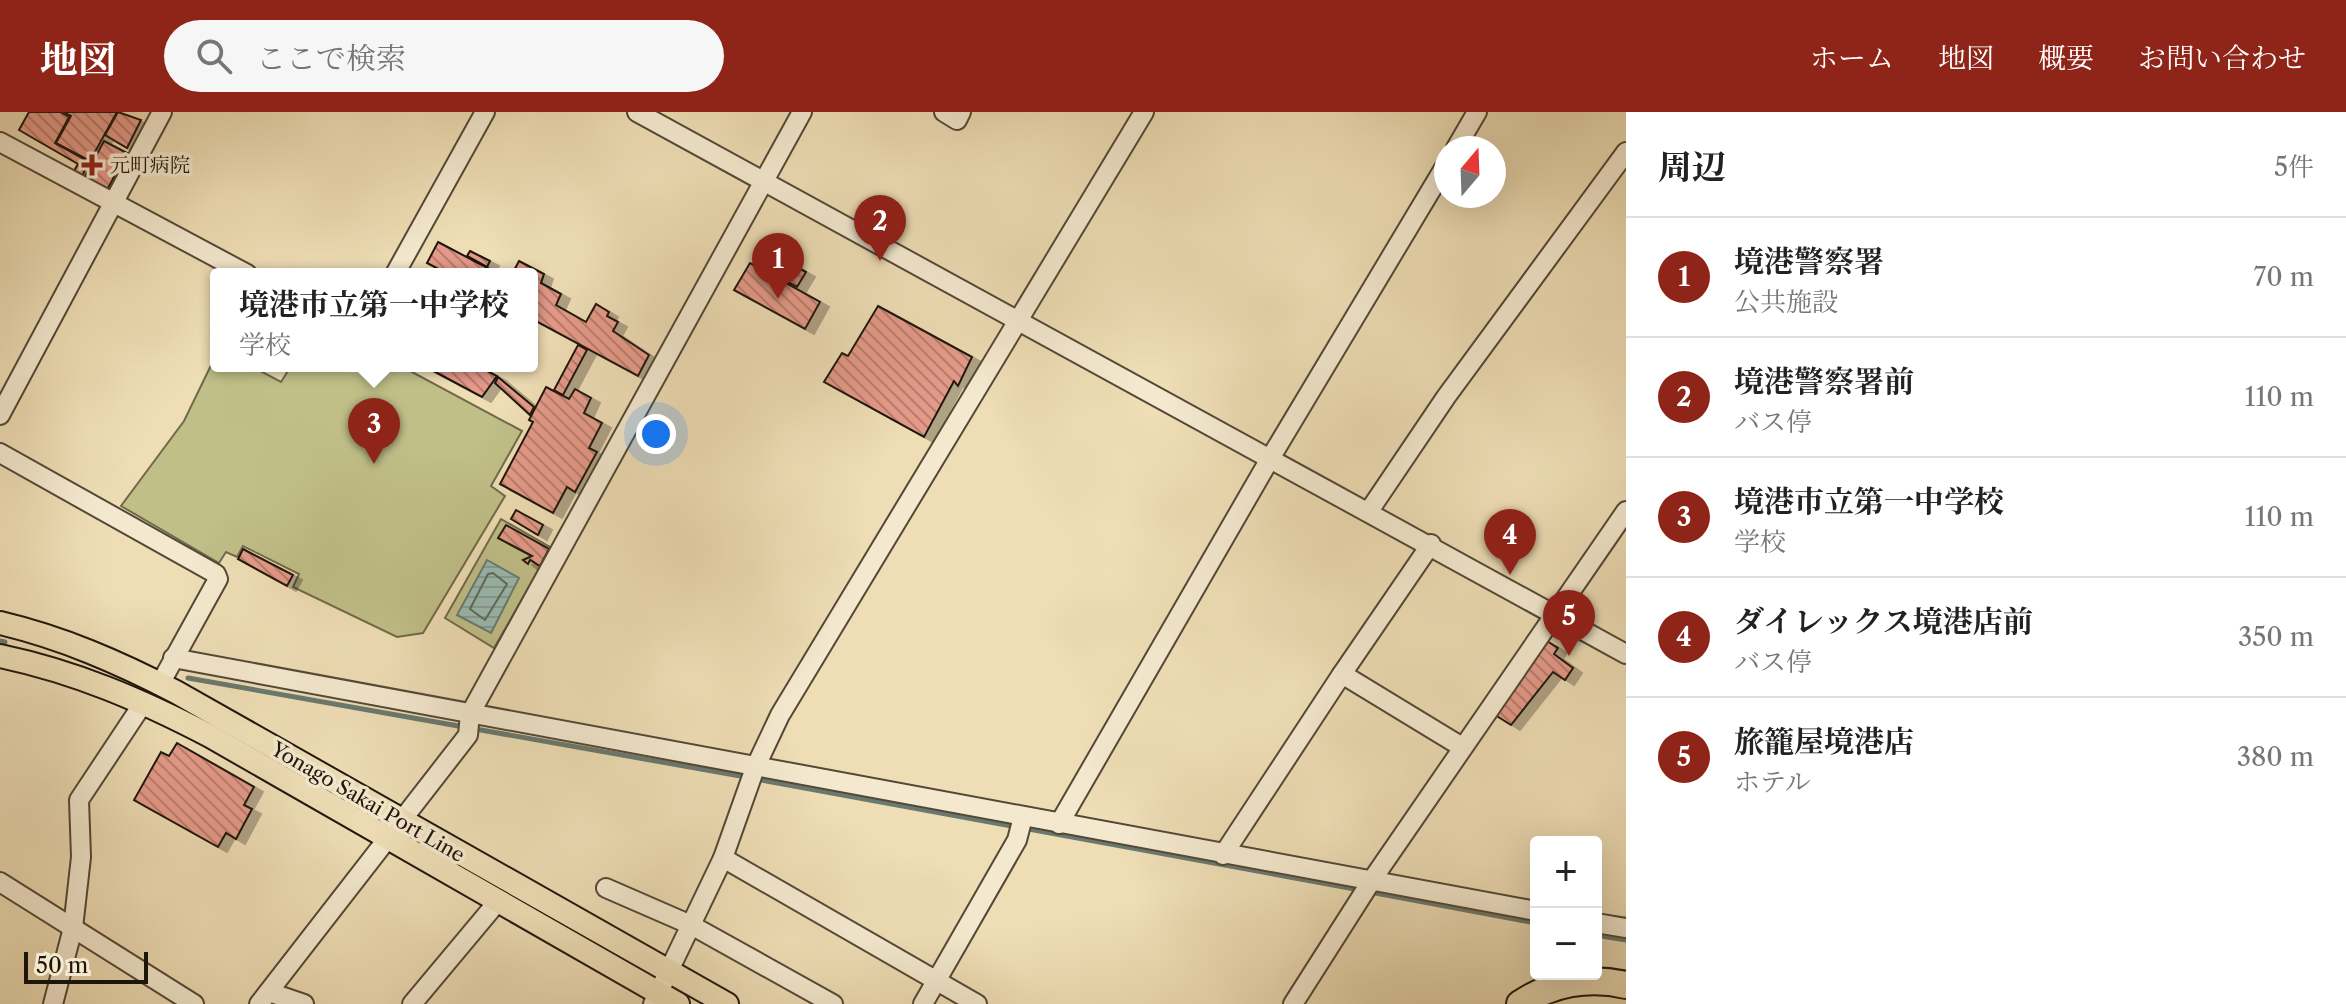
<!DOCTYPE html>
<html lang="ja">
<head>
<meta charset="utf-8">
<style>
  :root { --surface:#fff; --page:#f6f6f6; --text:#222; --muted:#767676; --line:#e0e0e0; --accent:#8f2418 }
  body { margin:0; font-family:"Libre Caslon Text","Noto Serif JP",serif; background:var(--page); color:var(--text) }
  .controls { position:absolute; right:24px; bottom:24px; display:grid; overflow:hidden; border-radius:8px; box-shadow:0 8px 32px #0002 }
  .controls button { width:72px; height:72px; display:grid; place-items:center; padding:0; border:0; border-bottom:2px solid var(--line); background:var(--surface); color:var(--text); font:40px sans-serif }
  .compass { position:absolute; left:1434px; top:24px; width:72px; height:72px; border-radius:50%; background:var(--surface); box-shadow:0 8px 32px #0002; rotate:19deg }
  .scale { position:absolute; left:24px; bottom:20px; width:124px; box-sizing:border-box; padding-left:8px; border:4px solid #1f160b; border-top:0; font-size:22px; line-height:28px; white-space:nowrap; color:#1f160b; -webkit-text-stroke:6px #f4e9cf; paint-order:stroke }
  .you { position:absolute; left:656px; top:322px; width:28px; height:28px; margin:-20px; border:6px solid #fff; border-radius:50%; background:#1a73e8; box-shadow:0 0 0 12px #1a73e833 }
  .badge { display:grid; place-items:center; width:52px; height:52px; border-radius:50%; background:var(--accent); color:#fff; font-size:26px; font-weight:700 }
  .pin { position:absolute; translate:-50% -66px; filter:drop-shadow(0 2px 4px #0008) }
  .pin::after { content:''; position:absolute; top:42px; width:28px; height:24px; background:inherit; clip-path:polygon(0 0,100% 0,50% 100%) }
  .popup { position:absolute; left:210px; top:156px; width:328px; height:104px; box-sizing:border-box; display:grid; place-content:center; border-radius:8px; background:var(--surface); filter:drop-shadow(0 2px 6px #0005); font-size:26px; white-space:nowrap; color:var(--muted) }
  .popup b { font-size:30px; color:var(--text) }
  .popup::after { content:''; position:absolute; left:50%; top:100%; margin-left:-16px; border:16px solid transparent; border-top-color:var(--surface) }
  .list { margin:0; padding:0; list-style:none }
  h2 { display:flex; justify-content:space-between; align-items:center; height:104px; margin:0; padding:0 32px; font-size:34px }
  h2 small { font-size:26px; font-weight:400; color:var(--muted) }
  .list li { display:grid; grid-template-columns:52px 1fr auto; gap:24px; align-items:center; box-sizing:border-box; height:120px; padding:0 32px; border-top:2px solid var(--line) }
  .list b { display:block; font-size:30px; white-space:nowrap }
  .list p { margin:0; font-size:26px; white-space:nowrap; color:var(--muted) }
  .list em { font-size:26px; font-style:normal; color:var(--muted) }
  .icon { flex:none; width:44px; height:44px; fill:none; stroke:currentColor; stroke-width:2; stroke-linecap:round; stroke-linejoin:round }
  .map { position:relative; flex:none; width:1626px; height:892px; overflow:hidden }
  header { display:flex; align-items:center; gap:48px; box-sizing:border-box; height:112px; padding:0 40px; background:var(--accent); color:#fff }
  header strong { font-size:38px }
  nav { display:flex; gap:44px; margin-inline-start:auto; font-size:28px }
  .search { width:560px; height:72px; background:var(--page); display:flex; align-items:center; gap:20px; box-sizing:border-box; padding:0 28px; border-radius:44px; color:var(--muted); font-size:30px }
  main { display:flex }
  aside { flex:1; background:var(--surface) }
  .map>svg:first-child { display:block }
  .grass { fill:#c0bf88; stroke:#706a4a; stroke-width:2 }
  .water { fill:url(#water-rules); stroke:#69796f; stroke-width:2 }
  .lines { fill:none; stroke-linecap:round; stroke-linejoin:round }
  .shore { stroke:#5c685e; stroke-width:2 }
  .stream { stroke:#69796f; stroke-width:5 }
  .building { fill:url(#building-back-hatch); stroke:#1f160b; stroke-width:2; filter:url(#shadow) }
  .minor-casing { stroke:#534836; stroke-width:22 }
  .major-casing { stroke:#1f160b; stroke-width:26 }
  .highway-casing { stroke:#1f160b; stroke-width:30 }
  .minor { stroke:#f4e9cf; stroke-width:18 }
  .major { stroke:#eeddb5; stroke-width:22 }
  .highway { stroke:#eeddb5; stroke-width:26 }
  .poi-dot { fill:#8f2418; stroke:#f4e9cf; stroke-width:3 }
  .labels { text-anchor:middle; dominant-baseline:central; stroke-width:7; stroke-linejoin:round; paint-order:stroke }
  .poi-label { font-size:20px; fill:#1f160b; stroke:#f4e9cf; text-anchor:start }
  .street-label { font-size:20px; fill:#1f160b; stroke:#f4e9cf }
</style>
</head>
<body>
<header>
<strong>地図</strong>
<div class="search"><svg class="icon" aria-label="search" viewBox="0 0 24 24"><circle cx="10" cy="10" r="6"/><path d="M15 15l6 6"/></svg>ここで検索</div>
<nav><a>ホーム</a><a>地図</a><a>概要</a><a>お問い合わせ</a></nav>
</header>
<main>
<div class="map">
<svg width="1626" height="892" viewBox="0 0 1626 892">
  <defs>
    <pattern id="water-rules" width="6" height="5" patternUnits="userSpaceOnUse" patternTransform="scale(2)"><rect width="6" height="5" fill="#9abbb2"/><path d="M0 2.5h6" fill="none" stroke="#84a098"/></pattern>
    <pattern id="building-back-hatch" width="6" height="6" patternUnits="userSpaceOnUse" patternTransform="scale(2)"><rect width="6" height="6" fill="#e59a89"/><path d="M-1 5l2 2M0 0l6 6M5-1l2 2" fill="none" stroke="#b97d6e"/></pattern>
    <filter id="shadow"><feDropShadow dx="9" dy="5" stdDeviation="0" flood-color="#0004"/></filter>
  </defs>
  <rect width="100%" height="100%" fill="#eeddb5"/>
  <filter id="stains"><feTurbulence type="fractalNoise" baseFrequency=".0025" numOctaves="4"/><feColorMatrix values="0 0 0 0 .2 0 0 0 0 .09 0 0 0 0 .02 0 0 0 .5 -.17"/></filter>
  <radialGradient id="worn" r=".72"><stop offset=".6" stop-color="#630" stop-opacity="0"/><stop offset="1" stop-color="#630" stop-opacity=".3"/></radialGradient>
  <!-- grass -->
  <g class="grass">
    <polygon points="216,243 216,254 251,254 281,270 291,254 401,254 522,319 491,374 505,384 423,521 397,525 293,475 299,462 243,434 237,445 226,440 219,451 121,394 184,309"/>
    <polygon points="501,407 552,436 494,536 445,506"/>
  </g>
  <!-- water -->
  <polygon class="water" points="487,448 519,466 491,521 457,503"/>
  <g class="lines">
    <!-- shore -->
    <polygon class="shore" points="493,461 507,472 485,508 470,497 488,462"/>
    <!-- stream -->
    <g class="stream">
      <polyline points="0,529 5,530"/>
      <polyline points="188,566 746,665"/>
      <polyline points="756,667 1360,778"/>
      <polyline points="1370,780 1536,811"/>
      <polyline points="1596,823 1626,828"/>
    </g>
  </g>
  <!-- building -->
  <g class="building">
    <polygon points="29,0 60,0 69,5 55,31 89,50 82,64 74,59 78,52 19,18"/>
    <polygon points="63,0 117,0 90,49 56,31 71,4"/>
    <polygon points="118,0 141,8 127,36 105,23"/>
    <polygon points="104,29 127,41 107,78 84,66"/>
    <polygon points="438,130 499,162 448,162 427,151"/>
    <polygon points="470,139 490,149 487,155 467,144"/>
    <polygon points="784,148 806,160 797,175 775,163"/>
    <polygon points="519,149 544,162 541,171 561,182 556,193 586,210 596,192 609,200 607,204 618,210 613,219 649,243 638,264 532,207 532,162 512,162"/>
    <polygon points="750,151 820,190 805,217 734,178"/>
    <polygon points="878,194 972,245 958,274 954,269 924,325 824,270 842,241 848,244"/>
    <polygon points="578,233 587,238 563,283 554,278"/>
    <polygon points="424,254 478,254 497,264 482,285"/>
    <polygon points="498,265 534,295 530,303 495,271"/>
    <polygon points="546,275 569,287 575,277 591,286 584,301 602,311 589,336 597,340 575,380 567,375 553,401 500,372 533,310 529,308"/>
    <polygon points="516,398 543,413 538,423 511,407"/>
    <polygon points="506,413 549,437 540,454 530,448 528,452 523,448 532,444 498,426"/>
    <polygon points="243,437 293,463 287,474 238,447"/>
    <polygon points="1547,529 1558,536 1554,542 1573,556 1565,568 1553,560 1511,613 1492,601"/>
    <polygon points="177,631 254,675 244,693 252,697 236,727 226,721 218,735 134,688 161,640 169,644"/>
  </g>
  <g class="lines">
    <!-- minor casing -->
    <g class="minor-casing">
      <g id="minor">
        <polyline points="637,0 1626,542"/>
        <polyline points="944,0 957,8 961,0"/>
        <polyline points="0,30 247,162"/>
        <polyline points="1456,36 1477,0"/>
        <polyline points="395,162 485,0"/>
        <polyline points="0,303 162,0"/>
        <polyline points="0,341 216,462 218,467 160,572"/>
        <polyline points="1369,399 1446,285 1626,40"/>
        <polyline points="173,546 1536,799"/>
        <polyline points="1342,562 1431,432"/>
        <polyline points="1059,712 1271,345 1446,53"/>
        <polyline points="1223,743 1342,562 1462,635"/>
        <polyline points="723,746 977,892"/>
        <polyline points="0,770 194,892"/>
        <polyline points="606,776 691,813 833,892"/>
        <polyline points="1596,811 1626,816"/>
        <polyline points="269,880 304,892"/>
        <polyline points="53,892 73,816 81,745 79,688 144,590"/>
        <polyline points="259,892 468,623 470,602 802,0"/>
        <polyline points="412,892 499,788"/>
        <polyline points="653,892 723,746 755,656 780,603 1144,0"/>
        <polyline points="923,892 1017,728 1023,705"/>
        <polyline points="1293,892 1372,768 1626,399"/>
      </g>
    </g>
    <!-- major casing -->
    <g class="major-casing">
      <g id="major">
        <path d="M 0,511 C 63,526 118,550 176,580 L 727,892"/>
        <path d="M 0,544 C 76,560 141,588 210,624 L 678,892"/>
      </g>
    </g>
    <!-- highway casing -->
    <g class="highway-casing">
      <path id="highway" d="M 1520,892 C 1551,871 1589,864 1626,873"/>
    </g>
    <!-- minor -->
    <use href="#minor" class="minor"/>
    <!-- major -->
    <use href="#major" class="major"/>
    <!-- highway -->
    <use href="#highway" class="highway"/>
  </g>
  <!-- markers -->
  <path class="poi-dot" d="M88 41h8v8h8v8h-8v8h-8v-8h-8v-8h8z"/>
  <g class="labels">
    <!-- poi labels -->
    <g class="poi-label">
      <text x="110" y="53">元町病院</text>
    </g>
    <!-- street labels -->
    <g class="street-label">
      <text transform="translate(368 690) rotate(30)">Yonago Sakai Port Line</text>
    </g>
  </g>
  <rect width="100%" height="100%" filter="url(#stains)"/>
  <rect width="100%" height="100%" fill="url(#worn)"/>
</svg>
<div class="controls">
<button>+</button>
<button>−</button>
</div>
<svg class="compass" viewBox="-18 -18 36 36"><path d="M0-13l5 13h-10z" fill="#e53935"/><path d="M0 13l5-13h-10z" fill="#767676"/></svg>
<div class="scale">50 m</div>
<div class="you"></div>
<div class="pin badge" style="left:778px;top:187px">1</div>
<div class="pin badge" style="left:880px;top:149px">2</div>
<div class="pin badge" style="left:374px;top:352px">3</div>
<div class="popup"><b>境港市立第一中学校</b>学校</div>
<div class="pin badge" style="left:1510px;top:463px">4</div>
<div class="pin badge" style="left:1569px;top:544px">5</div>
</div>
<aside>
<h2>周辺<small>5件</small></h2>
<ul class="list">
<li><span class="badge">1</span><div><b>境港警察署</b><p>公共施設</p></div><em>70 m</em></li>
<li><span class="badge">2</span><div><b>境港警察署前</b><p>バス停</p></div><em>110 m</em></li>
<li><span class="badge">3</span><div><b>境港市立第一中学校</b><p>学校</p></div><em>110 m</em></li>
<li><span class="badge">4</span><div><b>ダイレックス境港店前</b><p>バス停</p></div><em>350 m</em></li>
<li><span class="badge">5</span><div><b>旅籠屋境港店</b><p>ホテル</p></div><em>380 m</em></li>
</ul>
</aside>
</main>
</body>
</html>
